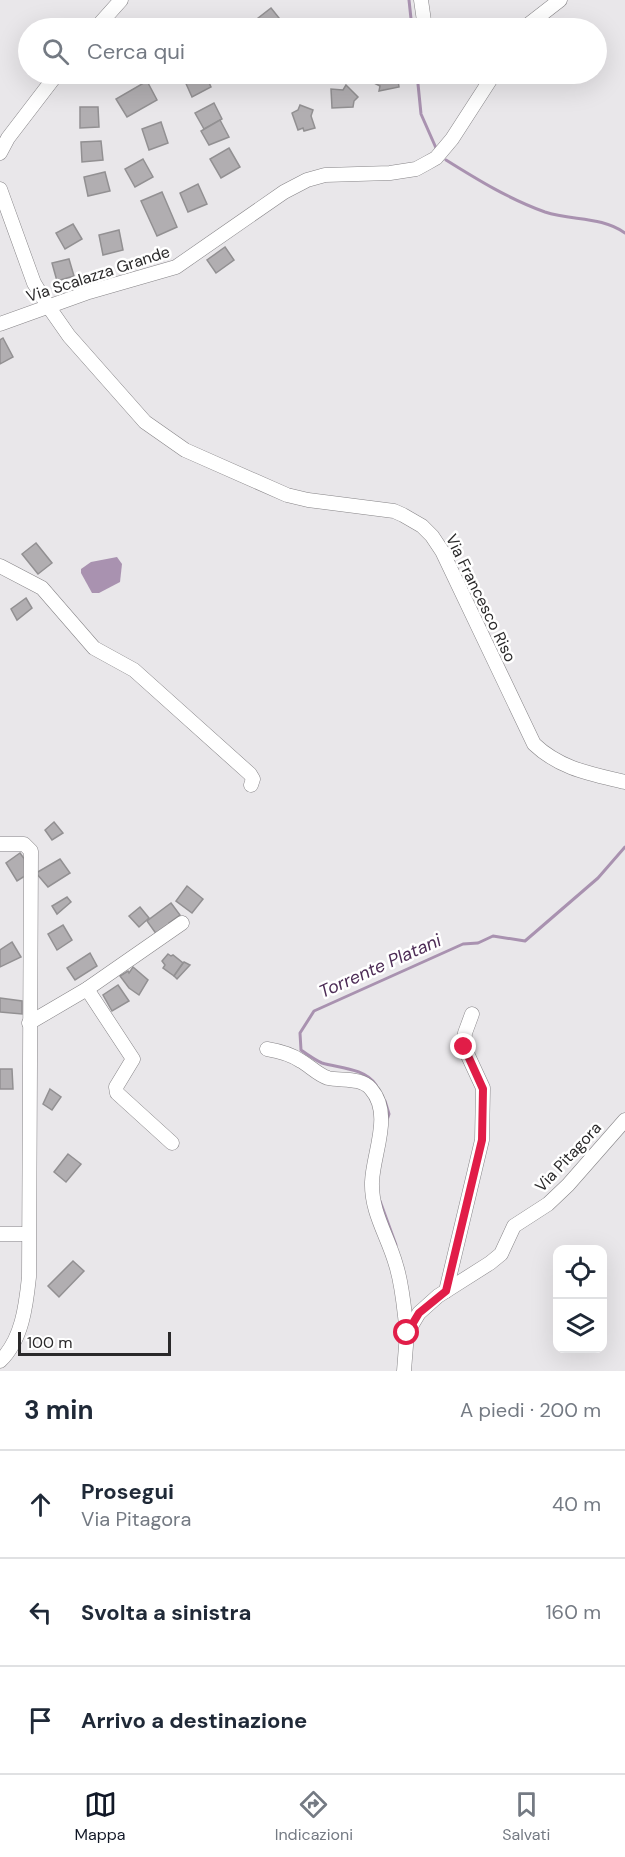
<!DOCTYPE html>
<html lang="it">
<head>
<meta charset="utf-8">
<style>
  :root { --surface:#fff; --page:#f6f6f7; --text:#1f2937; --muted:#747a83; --line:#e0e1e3; --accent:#111827 }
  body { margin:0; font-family:"DM Sans",sans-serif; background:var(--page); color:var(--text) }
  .controls { position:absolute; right:18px; bottom:18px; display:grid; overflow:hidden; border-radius:12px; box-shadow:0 6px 24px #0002 }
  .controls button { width:54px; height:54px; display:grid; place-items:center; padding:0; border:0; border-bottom:2px solid var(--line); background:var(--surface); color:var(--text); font:30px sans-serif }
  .scale { position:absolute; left:18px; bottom:15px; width:153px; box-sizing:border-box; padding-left:6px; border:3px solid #2a292a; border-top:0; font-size:16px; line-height:21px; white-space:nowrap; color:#2a292a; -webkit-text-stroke:4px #fff; paint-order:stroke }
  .stop { position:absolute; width:18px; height:18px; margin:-14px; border:4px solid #e11d48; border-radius:50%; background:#fff }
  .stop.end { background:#e11d48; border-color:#fff; box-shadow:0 2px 6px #0008 }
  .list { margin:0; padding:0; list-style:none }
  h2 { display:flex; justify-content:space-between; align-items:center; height:78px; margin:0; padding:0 24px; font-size:26px }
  h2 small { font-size:20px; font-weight:400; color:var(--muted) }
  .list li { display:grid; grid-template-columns:39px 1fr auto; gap:18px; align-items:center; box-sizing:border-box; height:108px; padding:0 24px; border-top:2px solid var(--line) }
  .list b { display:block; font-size:22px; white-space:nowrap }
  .list p { margin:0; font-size:20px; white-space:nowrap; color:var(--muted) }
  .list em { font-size:20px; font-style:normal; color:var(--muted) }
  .icon { flex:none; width:33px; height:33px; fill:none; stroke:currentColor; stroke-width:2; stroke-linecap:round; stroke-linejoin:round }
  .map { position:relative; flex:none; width:625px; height:1371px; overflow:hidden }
  .search { position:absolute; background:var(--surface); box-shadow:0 6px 24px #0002; left:18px; right:18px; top:18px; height:66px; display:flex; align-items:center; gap:15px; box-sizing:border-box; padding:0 21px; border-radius:33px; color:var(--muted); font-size:22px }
  .sheet { height:402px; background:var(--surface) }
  nav { display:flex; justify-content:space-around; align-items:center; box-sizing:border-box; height:84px; border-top:2px solid var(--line); background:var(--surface); font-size:16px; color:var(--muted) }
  nav a { display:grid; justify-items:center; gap:3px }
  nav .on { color:var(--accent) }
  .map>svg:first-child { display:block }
  .water { fill:#a992b0 }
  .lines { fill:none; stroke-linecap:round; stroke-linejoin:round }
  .stream { stroke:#a992b0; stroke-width:3 }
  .building { fill:#b1aeb1; stroke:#929092; stroke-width:1.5 }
  .minor-casing { stroke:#868487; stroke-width:15 }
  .minor { stroke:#fff; stroke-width:14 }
  .route { stroke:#e11d48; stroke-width:8 }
  .labels { text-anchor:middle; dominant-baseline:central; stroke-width:5; stroke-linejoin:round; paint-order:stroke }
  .street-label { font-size:16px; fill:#2a292a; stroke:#fff }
  .water-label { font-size:18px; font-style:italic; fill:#4d2c56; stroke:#fff }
</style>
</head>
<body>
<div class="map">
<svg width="625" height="1371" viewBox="0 0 625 1371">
  <rect width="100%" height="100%" fill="#e9e7ea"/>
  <!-- water -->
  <polygon class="water" points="117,557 122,564 120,582 99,593 92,593 81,573 81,569 91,562"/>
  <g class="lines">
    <!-- stream -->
    <g class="stream">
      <polyline points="409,0 412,28"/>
      <polyline points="417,74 421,114 436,148"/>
      <path d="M 446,160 C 478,180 509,199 545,212 C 572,221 601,216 625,233"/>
      <path d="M 376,1085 C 365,1068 339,1068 322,1063 C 315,1060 308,1055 301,1050 L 300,1033 L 314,1011 L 463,944 L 478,943 L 493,936 L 525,941 L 598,878 L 625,847"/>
      <polyline points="385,1101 389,1114 387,1120"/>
      <polyline points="380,1201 396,1245"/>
    </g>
  </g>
  <!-- building -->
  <g class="building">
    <polygon points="271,8 287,28 264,28 257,19"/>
    <polygon points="191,74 205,74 211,87 192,97 183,77"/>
    <polygon points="378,74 397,74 399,87 379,91 380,86 372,82"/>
    <polygon points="147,81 157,100 127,117 116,99"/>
    <polygon points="346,85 358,97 354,101 353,107 332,108 331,89 343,90"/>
    <polygon points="214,103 222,119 204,129 195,113"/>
    <polygon points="300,105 313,110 311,116 315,128 304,131 303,128 298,130 292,113 298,110"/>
    <polygon points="80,107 98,107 99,127 80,128"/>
    <polygon points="220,120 229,137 209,145 201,131"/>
    <polygon points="161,122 168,143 149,150 142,129"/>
    <polygon points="101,141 103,160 82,162 81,142"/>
    <polygon points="229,148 240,167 221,178 210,159"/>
    <polygon points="143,159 153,177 135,187 125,169"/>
    <polygon points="105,172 110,191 88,196 84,177"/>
    <polygon points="198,184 207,204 188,212 180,193"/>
    <polygon points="162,192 177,227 157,236 141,201"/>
    <polygon points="73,224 82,239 65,249 56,233"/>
    <polygon points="119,230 123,250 103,255 99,235"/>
    <polygon points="225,247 234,260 216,273 207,260"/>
    <polygon points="69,259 74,276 57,281 52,263"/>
    <polygon points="3,338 13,357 0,364 0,340"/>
    <polygon points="36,543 52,563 38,574 22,554"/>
    <polygon points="26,598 32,608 17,620 11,609"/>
    <polygon points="54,822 63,833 52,840 45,830"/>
    <polygon points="20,853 28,864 28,874 17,881 6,863"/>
    <polygon points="60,859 70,873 48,887 36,873"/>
    <polygon points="187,886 203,899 192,913 176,901"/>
    <polygon points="67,897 71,902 57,914 52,906"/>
    <polygon points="171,903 180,915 169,923 171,925 157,935 147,921"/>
    <polygon points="140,907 149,918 139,927 129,916"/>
    <polygon points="63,925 72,940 57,950 48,934"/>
    <polygon points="12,942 21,957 0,967 0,950"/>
    <polygon points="90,953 97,966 75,980 67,968"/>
    <polygon points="168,954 171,956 173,955 183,963 174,976 163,968 165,965 162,961"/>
    <polygon points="184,962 190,965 177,979 174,976"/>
    <polygon points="133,967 148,980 139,995 129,988 120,976 128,971 129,973"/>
    <polygon points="118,985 129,1001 112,1011 103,995"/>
    <polygon points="0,998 22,1001 22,1014 0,1012"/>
    <polygon points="0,1069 12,1069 13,1089 0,1089"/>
    <polygon points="50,1089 61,1097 52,1110 43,1104"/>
    <polygon points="68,1154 81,1164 66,1182 54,1172"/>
    <polygon points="73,1261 84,1271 59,1297 48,1286"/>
  </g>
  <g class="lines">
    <!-- minor casing -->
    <g class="minor-casing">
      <g id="minor">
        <polyline points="421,0 425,28"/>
        <polyline points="96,28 121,0"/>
        <polyline points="524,28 560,0"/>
        <polyline points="0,153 8,138 57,74"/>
        <path d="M 0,189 L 34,283 L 48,306 L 69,336 L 145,422 L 185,450 L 287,495 L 308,500 L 394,511 L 403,515 L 422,526 L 432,536 L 442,551 L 534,744 C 560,769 592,774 625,782"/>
        <polyline points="0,324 89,292 176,267 284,192 307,180 325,175 390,173 416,169 427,163 436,158 452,139 494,74"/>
        <polyline points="0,566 42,588 94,648 134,670 250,774 253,779 251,785"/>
        <path d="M 0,844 L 24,844 L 31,851 L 29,1277 C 26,1306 22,1340 0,1361"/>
        <polyline points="87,989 133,1059 116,1087 117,1093 172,1143"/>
        <polyline points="29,1023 87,989 182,923"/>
        <path d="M 267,1049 C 279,1051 291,1054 301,1061 C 310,1066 318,1075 328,1078 C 342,1081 361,1077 371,1089 C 393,1114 373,1153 372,1182 C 371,1213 388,1236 396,1265 C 403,1287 404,1310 407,1333"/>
        <polyline points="0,1234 28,1234"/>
        <polyline points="446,1291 482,1140 483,1088 464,1047 465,1033 472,1014"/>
        <polyline points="404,1371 407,1333 419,1313 438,1296 490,1263 501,1254 514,1226 548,1204 568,1185 625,1120"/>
      </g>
    </g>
    <!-- minor -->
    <use href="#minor" class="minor"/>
  </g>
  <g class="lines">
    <!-- route -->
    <polyline class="route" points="407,1333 419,1313 446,1291 482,1140 483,1089 464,1047"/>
  </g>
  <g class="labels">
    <!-- street labels -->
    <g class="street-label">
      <text transform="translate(98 274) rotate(-18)">Via Scalazza Grande</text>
      <text transform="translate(481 598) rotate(64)">Via Francesco Riso</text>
      <text transform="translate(568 1157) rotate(-47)">Via Pitagora</text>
    </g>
    <!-- water labels -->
    <g class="water-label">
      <text transform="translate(380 966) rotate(-24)">Torrente Platani</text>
    </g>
  </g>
</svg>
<div class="controls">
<button><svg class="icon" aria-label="locate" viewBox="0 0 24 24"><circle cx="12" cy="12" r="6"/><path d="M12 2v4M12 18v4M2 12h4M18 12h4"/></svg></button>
<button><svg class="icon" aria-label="layers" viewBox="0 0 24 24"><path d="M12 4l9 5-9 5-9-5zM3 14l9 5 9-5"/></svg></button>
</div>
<div class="scale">100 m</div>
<div class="stop" style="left:407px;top:1333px"></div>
<div class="stop end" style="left:464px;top:1047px"></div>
<div class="search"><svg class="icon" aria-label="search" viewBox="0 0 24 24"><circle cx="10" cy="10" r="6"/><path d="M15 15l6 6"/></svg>Cerca qui</div>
</div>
<section class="sheet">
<h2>3 min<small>A piedi · 200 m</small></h2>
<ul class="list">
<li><svg class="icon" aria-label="ahead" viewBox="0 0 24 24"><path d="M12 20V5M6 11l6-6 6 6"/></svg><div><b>Prosegui</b><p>Via Pitagora</p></div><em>40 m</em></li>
<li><svg class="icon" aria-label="left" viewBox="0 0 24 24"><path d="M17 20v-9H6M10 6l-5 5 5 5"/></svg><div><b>Svolta a sinistra</b></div><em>160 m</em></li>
<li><svg class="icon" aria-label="arrive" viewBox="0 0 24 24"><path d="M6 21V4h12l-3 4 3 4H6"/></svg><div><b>Arrivo a destinazione</b></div></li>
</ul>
</section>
<nav>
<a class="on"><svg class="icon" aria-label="map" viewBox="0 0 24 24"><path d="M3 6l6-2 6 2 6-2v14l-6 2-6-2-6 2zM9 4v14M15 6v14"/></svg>Mappa</a>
<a><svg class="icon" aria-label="directions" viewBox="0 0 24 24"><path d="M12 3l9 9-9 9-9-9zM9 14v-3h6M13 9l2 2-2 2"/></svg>Indicazioni</a>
<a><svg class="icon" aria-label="saved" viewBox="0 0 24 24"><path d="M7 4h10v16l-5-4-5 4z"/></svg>Salvati</a>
</nav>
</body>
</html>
